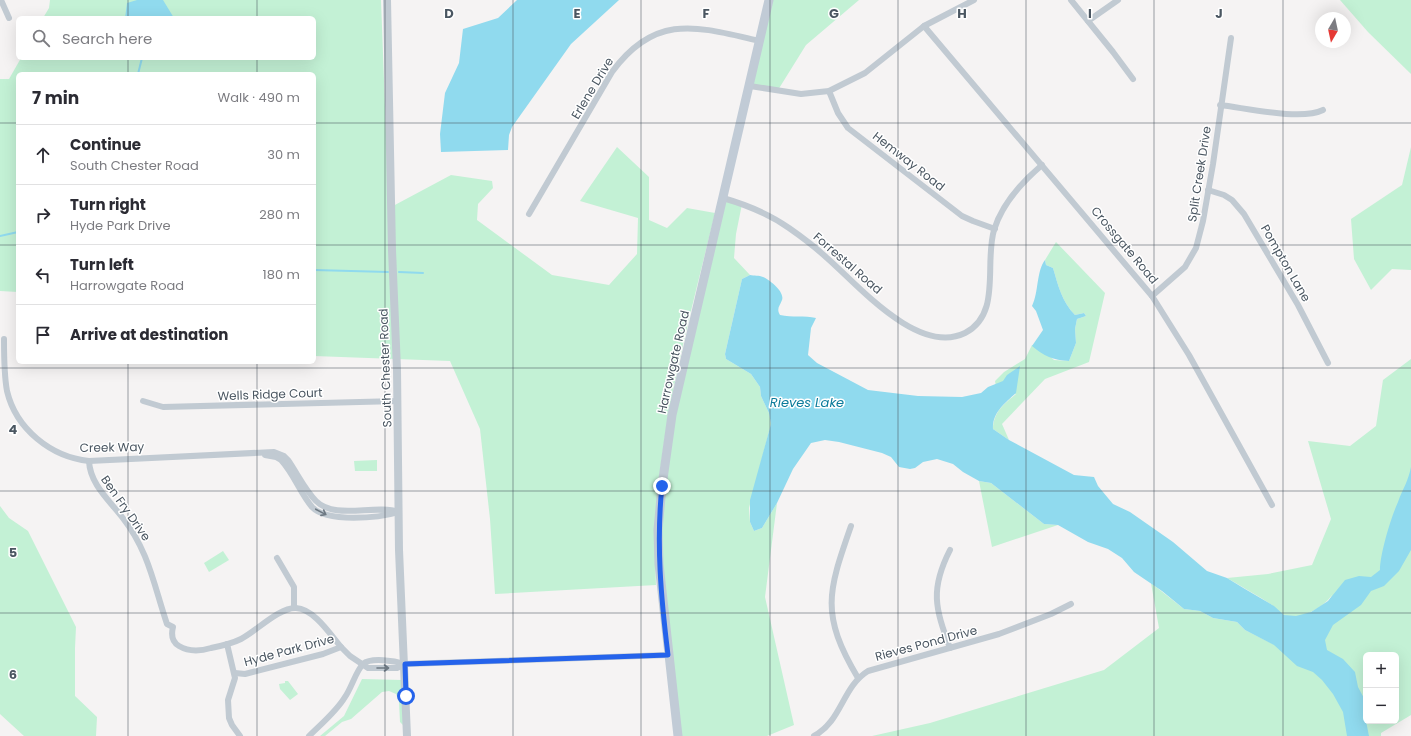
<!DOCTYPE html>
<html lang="en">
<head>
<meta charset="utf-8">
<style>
  :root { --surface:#fff; --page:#f7f7f7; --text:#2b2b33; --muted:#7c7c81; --line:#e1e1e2 }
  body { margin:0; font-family:Poppins,sans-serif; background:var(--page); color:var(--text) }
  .controls { position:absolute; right:12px; bottom:12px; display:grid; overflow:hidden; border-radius:6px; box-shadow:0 4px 16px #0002 }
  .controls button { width:36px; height:36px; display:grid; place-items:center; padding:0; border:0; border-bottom:1px solid var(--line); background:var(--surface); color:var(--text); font:20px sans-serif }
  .compass { position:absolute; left:1315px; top:12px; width:36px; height:36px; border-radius:50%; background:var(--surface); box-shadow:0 4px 16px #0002; rotate:189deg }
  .stop { position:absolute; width:12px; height:12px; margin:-9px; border:3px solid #2563eb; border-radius:50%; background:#fff }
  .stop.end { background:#2563eb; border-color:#fff; box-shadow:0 1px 4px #0008 }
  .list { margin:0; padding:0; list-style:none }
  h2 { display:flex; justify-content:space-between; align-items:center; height:52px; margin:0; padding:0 16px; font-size:17px }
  h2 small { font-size:13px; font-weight:400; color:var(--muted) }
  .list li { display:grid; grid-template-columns:26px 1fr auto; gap:12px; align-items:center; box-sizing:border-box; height:60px; padding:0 16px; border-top:1px solid var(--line) }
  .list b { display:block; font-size:15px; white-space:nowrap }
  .list p { margin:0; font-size:13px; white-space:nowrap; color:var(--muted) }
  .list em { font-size:13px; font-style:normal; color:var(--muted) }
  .icon { flex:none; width:22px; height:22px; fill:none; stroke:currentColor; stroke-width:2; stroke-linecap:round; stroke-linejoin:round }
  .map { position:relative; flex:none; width:1411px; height:736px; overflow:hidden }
  .search { position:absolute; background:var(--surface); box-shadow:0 4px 16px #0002; left:16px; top:16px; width:300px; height:44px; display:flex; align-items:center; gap:10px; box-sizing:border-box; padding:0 14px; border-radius:6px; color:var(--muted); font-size:15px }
  .panel { position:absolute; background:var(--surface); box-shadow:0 4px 16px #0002; left:16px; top:72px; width:300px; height:292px; border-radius:6px }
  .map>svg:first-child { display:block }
  .green { fill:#c3f1d5; fill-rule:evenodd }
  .water { fill:#90daee }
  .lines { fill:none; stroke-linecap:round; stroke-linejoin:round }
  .stream { stroke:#90daee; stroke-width:2 }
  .minor { stroke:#c1cad2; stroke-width:6 }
  .tertiary { stroke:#c1cad2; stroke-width:8 }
  .secondary { stroke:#c1cbd6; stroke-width:9 }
  .oneway { stroke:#6e7983 }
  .route { stroke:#2563eb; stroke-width:5 }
  .grid { fill:none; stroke:#4a5661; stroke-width:1; stroke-opacity:0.55 }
  .labels { text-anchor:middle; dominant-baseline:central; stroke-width:3; stroke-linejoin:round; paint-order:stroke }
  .street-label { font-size:12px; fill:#4a5661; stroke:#fff }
  .water-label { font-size:13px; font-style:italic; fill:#0c7c9b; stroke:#fff }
  .grid-label { font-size:13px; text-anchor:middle; font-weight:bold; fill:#4a5661; stroke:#fff; stroke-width:3; stroke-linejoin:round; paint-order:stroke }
</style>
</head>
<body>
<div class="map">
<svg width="1411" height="736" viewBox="0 0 1411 736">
  <rect width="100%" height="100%" fill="#f5f3f3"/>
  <!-- green -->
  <g class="green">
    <path d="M 50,0 L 381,0 L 391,267 L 393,206 L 451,175 L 492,181 L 493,188 L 478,204 L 477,220 L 552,275 L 609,285 L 637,254 L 638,218 L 580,201 L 617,147 L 649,177 L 649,220 L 667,228 L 687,208 L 715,213 C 686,334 649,459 656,585 L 495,594 L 490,519 L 480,429 L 450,361 L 314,356 L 314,74 L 18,74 L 18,292 L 0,291 L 0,79 L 9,79 L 21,58 L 314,58 L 314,18 L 43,18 L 49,8 Z"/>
    <polygon points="769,0 859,0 806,45 778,90 750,86"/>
    <polygon points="1340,0 1411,0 1411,74 1368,32"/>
    <polygon points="1411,147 1411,270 1392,269 1371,290 1354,259 1351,219 1402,185"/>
    <polygon points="723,198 742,204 736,234 734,258 750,275 742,279 725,354 726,359 751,374 760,387 761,396 769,413 771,424 749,508 750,522 754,531 762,528 777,503 765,597 794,725 767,736 678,736 659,564 667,443"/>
    <path d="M 1056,242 L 1105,293 L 1089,362 L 1045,379 L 1002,424 L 1009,440 L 993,429 C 993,412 1005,403 1016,394 L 996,387 L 995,381 L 1004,372 L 1025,359 L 1032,345 L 1038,345 L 1054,360 L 1069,361 L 1076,343 L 1075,329 L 1077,319 L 1086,316 L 1084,313 L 1075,315 C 1062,302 1058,285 1053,268 L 1046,265 L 1045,260 Z"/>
    <path d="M 1411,359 L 1411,715 L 1381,733 L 1381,736 L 872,736 L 930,723 L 1104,670 L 1159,628 L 1151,583 L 1184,609 L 1200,611 L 1213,618 L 1237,622 L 1245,630 L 1273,644 L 1309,640 L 1332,595 C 1324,607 1299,622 1284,615 C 1279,613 1276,608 1272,605 C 1257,595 1242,587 1227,578 L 1268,574 L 1312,565 L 1331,519 L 1308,441 L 1350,446 L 1376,426 L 1383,380 ZM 1366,655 L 1396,655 L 1396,721 L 1366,721 Z"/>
    <polygon points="377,460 377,471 355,471 354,461"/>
    <polygon points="979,481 991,483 1044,524 1058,525 992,547"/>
    <polygon points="0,506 9,518 28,531 76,627 75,648 75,696 97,717 96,736 24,736 0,714"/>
    <polygon points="223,551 229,560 209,572 204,563"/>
    <polygon points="362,679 402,680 403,725 400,722 399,702 396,694 389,691 382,692 351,719 342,722 325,736 320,736 344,716"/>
    <polygon points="285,681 288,681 298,694 290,700 280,689 279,684 285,683"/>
  </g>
  <!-- water -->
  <g class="water">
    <polygon points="137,0 163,0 174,18 125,18 127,3"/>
    <polygon points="517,0 619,0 571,44 512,127 509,135 508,150 441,152 440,134 445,93 459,63 463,29 498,18"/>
    <path d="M 1045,260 L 1046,265 L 1053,268 C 1058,285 1062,302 1075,315 L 1084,313 L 1086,316 L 1077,319 L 1075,329 L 1076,343 L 1069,361 C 1053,360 1044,356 1032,346 L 1043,330 L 1036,311 L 1032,306 C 1039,292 1036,272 1045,260 Z"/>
    <path d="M 750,275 C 754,276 759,275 763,277 C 770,280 785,292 782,300 C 780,306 776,308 780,315 C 792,318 805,315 816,318 L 811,328 L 808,355 L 817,363 L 868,390 L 918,396 L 962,397 L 981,393 L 988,387 L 1003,381 L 1007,375 L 1020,366 L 1016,393 C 1005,403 992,413 993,429 L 1009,440 L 1074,475 L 1094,477 L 1098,486 L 1113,504 L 1130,512 L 1173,542 L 1207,571 L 1227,578 L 1245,589 L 1274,606 L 1284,615 L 1296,616 L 1311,612 L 1328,601 L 1345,580 L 1359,576 L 1371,577 L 1380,570 C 1380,554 1391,517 1398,502 C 1403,488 1408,482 1411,467 L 1411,550 L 1399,571 L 1384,586 L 1371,591 L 1361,605 L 1333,625 L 1325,640 L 1327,650 L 1343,659 L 1355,672 L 1358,687 L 1366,702 L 1366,721 L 1369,736 L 1347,736 L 1343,712 L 1333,694 L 1322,680 L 1313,672 L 1297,666 L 1274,645 L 1245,630 L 1237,622 L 1213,618 L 1200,611 L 1184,609 L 1162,591 L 1134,572 L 1122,558 L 1108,549 L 1088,542 L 1058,525 L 1044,524 L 991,483 L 979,481 L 963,472 L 953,464 L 937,459 L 923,462 L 915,468 L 910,469 L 899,467 L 891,457 L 882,453 L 839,442 L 825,440 L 811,443 L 793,469 L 777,503 L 762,528 L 754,531 L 750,522 L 750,500 L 771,424 L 769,413 L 761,396 L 760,387 L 751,374 L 726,359 L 725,354 L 742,279 Z"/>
  </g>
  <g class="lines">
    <!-- stream -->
    <g class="stream">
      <polyline points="138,74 142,58"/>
      <polyline points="0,236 18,232"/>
      <polyline points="314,270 388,272"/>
      <polyline points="399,272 423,273"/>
    </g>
    <!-- minor -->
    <g class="minor">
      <polyline points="1,0 9,18"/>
      <polyline points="1071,0 1113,52 1133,79"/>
      <polyline points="1088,21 1118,0"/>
      <polyline points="924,26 1152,296 1189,355 1272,505"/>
      <polyline points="750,86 801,94 829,91 865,73 924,26 974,0"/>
      <polyline points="829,91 838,113 848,128 962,216 973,221 995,229"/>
      <path d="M 1220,105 C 1246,108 1301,121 1323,110"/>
      <polyline points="1208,190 1224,195 1232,200 1244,214 1298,305 1328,363"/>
      <path d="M 723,198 C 747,205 768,213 789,228 C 802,237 815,247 827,258 C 858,285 918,356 965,333 C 1002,314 984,264 994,230 C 1002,204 1022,182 1042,165"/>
      <path d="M 529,214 L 612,72 C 656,12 698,27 760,41"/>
      <polyline points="1152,296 1185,267 1196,248 1203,221 1213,164 1231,38"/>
      <path d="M 4,339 C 4,356 4,375 7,391 C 16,429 51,457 89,461 L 274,452 L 284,456 L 288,460 C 297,473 305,490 316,501 C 335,520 374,504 399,512"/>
      <polyline points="143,401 163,407 398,401"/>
      <path d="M 265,455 L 276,457 L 281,460 C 294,474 300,493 312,507 C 327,523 379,518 399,512"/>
      <path d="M 89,461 C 90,484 109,500 122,517 C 149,551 154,586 167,624 L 173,627 C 171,635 172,642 179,646 C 189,652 201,651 211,648 C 221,646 231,644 241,639 C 255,632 280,607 296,608 C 314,609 330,634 341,647"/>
      <path d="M 851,526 C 828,592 820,614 858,678"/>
      <path d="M 950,550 C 930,589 935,608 950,648"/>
      <polyline points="277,558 294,587 294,608"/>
      <polyline points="227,644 235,678 228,700 229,718 232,725 240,736"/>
      <polyline points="235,673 245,674 323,654 341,647 350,656 368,668 397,668 405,664"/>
      <path d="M 309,736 C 321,724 336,712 345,697 C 351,689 356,671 363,664 C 371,657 395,661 405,664 L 668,655"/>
      <path d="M 814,736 C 842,721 842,687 868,671 L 999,634 L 1051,614 L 1071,604"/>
    </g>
    <!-- tertiary -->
    <polyline class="tertiary" points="387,0 392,250 397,369 399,550 407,736"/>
    <!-- secondary -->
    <polyline class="secondary" points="678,736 659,564 658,530 662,486 672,415 769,0"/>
  </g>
  <!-- one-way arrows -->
  <defs><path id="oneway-shaft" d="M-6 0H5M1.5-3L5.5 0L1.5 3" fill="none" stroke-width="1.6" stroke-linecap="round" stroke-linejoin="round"/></defs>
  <g class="oneway">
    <use href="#oneway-shaft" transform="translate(321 512) rotate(28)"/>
    <use href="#oneway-shaft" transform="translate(383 668)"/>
  </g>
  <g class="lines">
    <!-- route -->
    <path class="route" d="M 406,696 L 405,664 L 668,655 C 661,598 656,543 662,486"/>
  </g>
  <!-- grid -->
  <path class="grid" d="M 128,0 L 128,18M 257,0 L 257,18M 385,0 L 385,736M 513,0 L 513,736M 641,0 L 641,736M 770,0 L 770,736M 898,0 L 898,736M 1026,0 L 1026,736M 1154,0 L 1154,736M 1283,0 L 1283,736M 128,58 L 128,74M 257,58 L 257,74M 0,123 L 18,123M 314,123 L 1411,123M 0,245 L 18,245M 314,245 L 1411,245M 128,362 L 128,736M 257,362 L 257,736M 0,368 L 1411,368M 0,491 L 1411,491M 0,613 L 1411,613"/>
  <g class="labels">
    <!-- street labels -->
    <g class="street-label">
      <text transform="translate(592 88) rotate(-59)">Erlene Drive</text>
      <text transform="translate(909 161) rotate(38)">Hemway Road</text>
      <text transform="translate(1199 174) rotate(-81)">Split Creek Drive</text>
      <text transform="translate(1125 245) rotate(50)">Crossgate Road</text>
      <text transform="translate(848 263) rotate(41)">Forrestal Road</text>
      <text transform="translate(1286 263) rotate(60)">Pompton Lane</text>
      <text transform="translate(673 362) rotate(-77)">Harrowgate Road</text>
      <text transform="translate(385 368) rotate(-92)">South Chester Road</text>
      <text transform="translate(270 394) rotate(-2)">Wells Ridge Court</text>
      <text transform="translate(112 447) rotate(-1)">Creek Way</text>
      <text transform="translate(126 508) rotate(55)">Ben Fry Drive</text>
      <text transform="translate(926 643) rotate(-15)">Rieves Pond Drive</text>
      <text transform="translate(289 650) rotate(-15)">Hyde Park Drive</text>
    </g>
    <!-- water labels -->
    <g class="water-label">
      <text x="807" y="402">Rieves Lake</text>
    </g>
  </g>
  <g class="grid-label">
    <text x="449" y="18">D</text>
    <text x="577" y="18">E</text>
    <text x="706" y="18">F</text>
    <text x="834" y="18">G</text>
    <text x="962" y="18">H</text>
    <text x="1090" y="18">I</text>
    <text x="1219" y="18">J</text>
    <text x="13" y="434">4</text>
    <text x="13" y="557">5</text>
    <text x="13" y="679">6</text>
  </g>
</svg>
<div class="controls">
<button>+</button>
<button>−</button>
</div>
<svg class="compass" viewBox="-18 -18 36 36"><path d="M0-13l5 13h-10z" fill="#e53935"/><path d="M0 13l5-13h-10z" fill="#7c7c81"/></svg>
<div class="stop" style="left:406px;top:696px"></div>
<div class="stop end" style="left:662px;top:486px"></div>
<div class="search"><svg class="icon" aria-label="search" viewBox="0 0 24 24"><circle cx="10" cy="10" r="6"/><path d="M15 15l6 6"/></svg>Search here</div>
<section class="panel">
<h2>7 min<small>Walk · 490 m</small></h2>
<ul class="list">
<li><svg class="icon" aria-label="ahead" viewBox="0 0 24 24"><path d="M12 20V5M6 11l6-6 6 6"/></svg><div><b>Continue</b><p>South Chester Road</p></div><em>30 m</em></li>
<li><svg class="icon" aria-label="right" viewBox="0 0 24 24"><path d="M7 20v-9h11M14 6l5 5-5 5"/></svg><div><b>Turn right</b><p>Hyde Park Drive</p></div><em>280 m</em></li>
<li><svg class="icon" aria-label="left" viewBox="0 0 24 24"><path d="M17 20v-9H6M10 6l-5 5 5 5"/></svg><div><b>Turn left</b><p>Harrowgate Road</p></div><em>180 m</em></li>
<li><svg class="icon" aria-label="arrive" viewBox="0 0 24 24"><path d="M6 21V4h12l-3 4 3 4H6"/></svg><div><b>Arrive at destination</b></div></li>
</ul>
</section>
</div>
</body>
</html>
